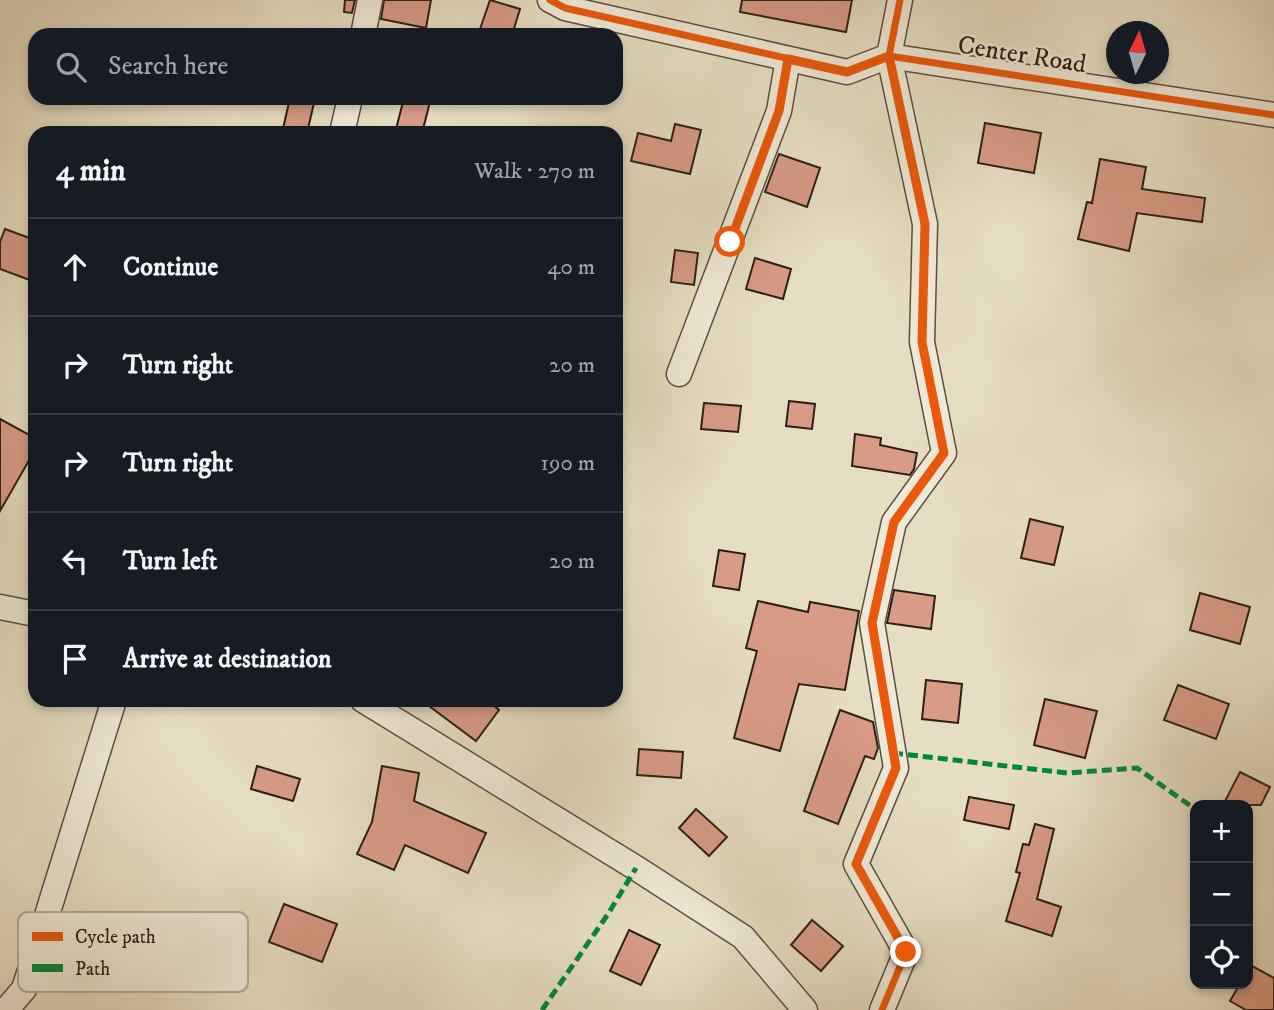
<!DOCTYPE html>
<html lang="en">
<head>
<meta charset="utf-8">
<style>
  :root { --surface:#171b24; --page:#242831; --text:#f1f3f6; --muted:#9ea1a6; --line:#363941 }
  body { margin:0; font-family:"IM FELL DW Pica",serif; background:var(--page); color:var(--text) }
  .controls { position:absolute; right:21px; bottom:21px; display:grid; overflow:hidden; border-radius:14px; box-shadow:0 4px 10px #0003 }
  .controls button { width:63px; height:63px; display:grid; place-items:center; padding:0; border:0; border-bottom:2px solid var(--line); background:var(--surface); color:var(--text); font:35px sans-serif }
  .compass { position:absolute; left:1106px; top:21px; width:63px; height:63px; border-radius:50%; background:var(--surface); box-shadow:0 4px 10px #0003; rotate:5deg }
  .stop { position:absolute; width:21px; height:21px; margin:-16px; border:5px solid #ea580c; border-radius:50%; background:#fff }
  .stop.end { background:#ea580c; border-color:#fff; box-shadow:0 2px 7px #0008 }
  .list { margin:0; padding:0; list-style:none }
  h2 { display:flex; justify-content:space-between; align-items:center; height:91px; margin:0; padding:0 28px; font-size:30px }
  h2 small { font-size:23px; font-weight:400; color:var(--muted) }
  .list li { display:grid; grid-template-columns:46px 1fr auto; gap:21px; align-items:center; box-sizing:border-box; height:98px; padding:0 28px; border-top:2px solid var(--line) }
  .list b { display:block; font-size:26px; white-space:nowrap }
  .list em { font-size:23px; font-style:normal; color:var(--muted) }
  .icon { flex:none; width:38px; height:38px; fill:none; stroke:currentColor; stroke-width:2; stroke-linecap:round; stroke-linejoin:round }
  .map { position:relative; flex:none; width:1274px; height:1010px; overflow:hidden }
  .search { position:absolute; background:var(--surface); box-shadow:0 4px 10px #0003; left:28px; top:28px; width:595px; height:77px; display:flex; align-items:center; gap:18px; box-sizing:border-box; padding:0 24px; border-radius:21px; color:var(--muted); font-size:26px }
  .panel { position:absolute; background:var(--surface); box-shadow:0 4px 10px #0003; left:28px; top:126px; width:595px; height:581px; border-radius:21px }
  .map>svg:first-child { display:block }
  .building { fill:#d89b86; stroke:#2d1f17; stroke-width:2 }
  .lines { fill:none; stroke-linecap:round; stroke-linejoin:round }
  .street-casing { stroke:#5b4f42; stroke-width:27 }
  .street { stroke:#efead7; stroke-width:24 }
  .quiet { stroke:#00873e; stroke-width:5; stroke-dasharray:10 5; stroke-linecap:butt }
  .cycleway-casing { stroke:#efead7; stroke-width:11 }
  .cycleway { stroke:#e8590c; stroke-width:7 }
  .route { stroke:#ea580c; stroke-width:9 }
  .labels { text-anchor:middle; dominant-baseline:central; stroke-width:5; stroke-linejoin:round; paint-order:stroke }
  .street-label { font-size:26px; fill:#2d1f17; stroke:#efead7 }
  .key { fill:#efead7; stroke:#b5ad9d; stroke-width:2 }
  .key-label { font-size:19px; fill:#2d1f17 }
</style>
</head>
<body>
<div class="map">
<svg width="1274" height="1010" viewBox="0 0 1274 1010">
  <rect width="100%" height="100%" fill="#e6dec2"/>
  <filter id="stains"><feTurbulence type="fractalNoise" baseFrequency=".00286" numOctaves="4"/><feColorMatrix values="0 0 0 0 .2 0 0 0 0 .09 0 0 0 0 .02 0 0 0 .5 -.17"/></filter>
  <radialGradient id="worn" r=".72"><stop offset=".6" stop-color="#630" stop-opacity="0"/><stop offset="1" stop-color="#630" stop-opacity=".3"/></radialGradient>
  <!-- building -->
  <g class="building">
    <polygon points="345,0 355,0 352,13 344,12"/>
    <polygon points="384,0 431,0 426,28 381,19"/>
    <polygon points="490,0 520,9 512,35 478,35"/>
    <polygon points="742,0 852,0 846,32 740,12"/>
    <polygon points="290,98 314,103 307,133 282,133"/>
    <polygon points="404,98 431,98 422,133 395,133"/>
    <polygon points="985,123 1041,133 1034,173 978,163"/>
    <polygon points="675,124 701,130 690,174 631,161 638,133 671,141"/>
    <polygon points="779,154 820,168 807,207 765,192"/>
    <polygon points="1100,159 1146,167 1142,189 1205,198 1202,222 1137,213 1129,251 1078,239 1087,202 1092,203"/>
    <polygon points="5,229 35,240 35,282 0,269 0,242"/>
    <polygon points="675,250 698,253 694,285 671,282"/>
    <polygon points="755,258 791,269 783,299 746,289"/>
    <polygon points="789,401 815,404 812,429 786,426"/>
    <polygon points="704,403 741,406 738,432 701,429"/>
    <polygon points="0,419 35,438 35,450 0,511"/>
    <polygon points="855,434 881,438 880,445 917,453 914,469 910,475 852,466"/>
    <polygon points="1030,519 1063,527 1054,565 1021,558"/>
    <polygon points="719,550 745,554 739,590 713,586"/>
    <polygon points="894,590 935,596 931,629 887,623"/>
    <polygon points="1200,593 1250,607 1240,644 1190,630"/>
    <polygon points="758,601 808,612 810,602 859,611 845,690 799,684 780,751 734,738 757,651 746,648"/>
    <polygon points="926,680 962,684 958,723 922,719"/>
    <polygon points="1178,685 1229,704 1216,739 1164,720"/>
    <polygon points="1045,699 1097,711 1085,758 1034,745"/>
    <polygon points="421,700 487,700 499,710 476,741"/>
    <polygon points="840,710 873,722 878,748 874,759 865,756 838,824 804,811"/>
    <polygon points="639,749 683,752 681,778 637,775"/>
    <polygon points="257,766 300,779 293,801 251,789"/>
    <polygon points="382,766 419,773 414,801 486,833 468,873 405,845 394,870 357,854 372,822"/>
    <polygon points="1240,772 1270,787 1261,805 1223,805"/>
    <polygon points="969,797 1014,805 1009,829 964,820"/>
    <polygon points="696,809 727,837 709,856 679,828"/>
    <polygon points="1035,824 1054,829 1037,899 1061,907 1052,936 1006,921 1020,873 1016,872 1023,844 1029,845"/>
    <polygon points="284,904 337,924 322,962 269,942"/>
    <polygon points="812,920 843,946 821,971 791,945"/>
    <polygon points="629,930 660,945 641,985 610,971"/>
    <polygon points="1250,965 1274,978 1274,1010 1246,1010 1230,1001 1240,984 1248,984"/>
  </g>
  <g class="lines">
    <!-- street casing -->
    <g class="street-casing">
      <g id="street">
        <polyline points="550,0 565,8 847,72 889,56 1274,115"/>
        <polyline points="363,35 370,0"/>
        <polyline points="342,133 350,98"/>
        <polyline points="679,374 779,111 788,59"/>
        <polyline points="0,607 35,614"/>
        <polyline points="363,700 636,868 743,937 805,1010"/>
        <polyline points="6,1010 24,989 114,700"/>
        <polyline points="882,1010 906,952 856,864 896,768 872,623 894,522 944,453 922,342 925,224 889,56 900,0"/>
      </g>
    </g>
    <!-- street -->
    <use href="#street" class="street"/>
    <!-- quiet -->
    <g class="quiet">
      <polyline points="893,753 1067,773 1137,768 1195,809"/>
      <polyline points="542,1010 608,914 636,868"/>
    </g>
    <!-- cycleway casing -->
    <g class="cycleway-casing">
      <g id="cycleway">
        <polyline points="550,0 565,8 847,72 889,56 1274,115"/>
        <polyline points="882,1010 906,952 856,864 896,768 872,623 894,522 944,453 922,342 925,224 889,56 900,0"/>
      </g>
    </g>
    <!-- cycleway -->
    <use href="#cycleway" class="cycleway"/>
  </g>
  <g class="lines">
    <!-- route -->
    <polyline class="route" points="730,242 779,111 788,59 847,72 889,56 925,224 922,342 944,453 894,522 872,623 896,768 856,864 906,952"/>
  </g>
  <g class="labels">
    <!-- street labels -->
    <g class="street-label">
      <text transform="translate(1022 55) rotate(9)">Center Road</text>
    </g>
  </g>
  <!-- legend -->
  <rect x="18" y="912" width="230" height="80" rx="10" class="key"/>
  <rect x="32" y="932" width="31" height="9" fill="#e8590c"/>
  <rect x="32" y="964" width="31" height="8" fill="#00873e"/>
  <g class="key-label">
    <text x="75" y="943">Cycle path</text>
    <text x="75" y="975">Path</text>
  </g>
  <rect width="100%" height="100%" filter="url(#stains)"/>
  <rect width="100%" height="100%" fill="url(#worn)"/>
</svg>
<div class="controls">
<button>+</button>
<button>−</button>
<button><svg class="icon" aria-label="locate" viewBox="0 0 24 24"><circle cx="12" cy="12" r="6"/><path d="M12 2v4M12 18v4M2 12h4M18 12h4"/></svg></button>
</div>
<svg class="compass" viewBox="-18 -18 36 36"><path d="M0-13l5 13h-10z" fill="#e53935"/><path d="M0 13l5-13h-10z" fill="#9ea1a6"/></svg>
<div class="stop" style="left:730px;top:242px"></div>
<div class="stop end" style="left:906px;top:952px"></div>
<div class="search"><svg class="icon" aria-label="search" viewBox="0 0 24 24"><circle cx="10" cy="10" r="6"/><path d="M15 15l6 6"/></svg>Search here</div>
<section class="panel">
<h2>4 min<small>Walk · 270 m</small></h2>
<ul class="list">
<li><svg class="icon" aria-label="ahead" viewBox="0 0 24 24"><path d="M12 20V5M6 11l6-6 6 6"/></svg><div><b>Continue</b></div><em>40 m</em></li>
<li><svg class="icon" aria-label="right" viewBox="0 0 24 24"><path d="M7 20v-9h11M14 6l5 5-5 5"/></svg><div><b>Turn right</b></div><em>20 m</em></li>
<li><svg class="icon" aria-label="right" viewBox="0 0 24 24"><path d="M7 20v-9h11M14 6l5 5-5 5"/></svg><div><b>Turn right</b></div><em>190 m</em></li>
<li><svg class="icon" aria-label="left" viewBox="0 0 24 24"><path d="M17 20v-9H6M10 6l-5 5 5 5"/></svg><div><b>Turn left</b></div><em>20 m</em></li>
<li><svg class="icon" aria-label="arrive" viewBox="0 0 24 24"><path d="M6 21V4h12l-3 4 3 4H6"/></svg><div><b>Arrive at destination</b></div></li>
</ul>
</section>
</div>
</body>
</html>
